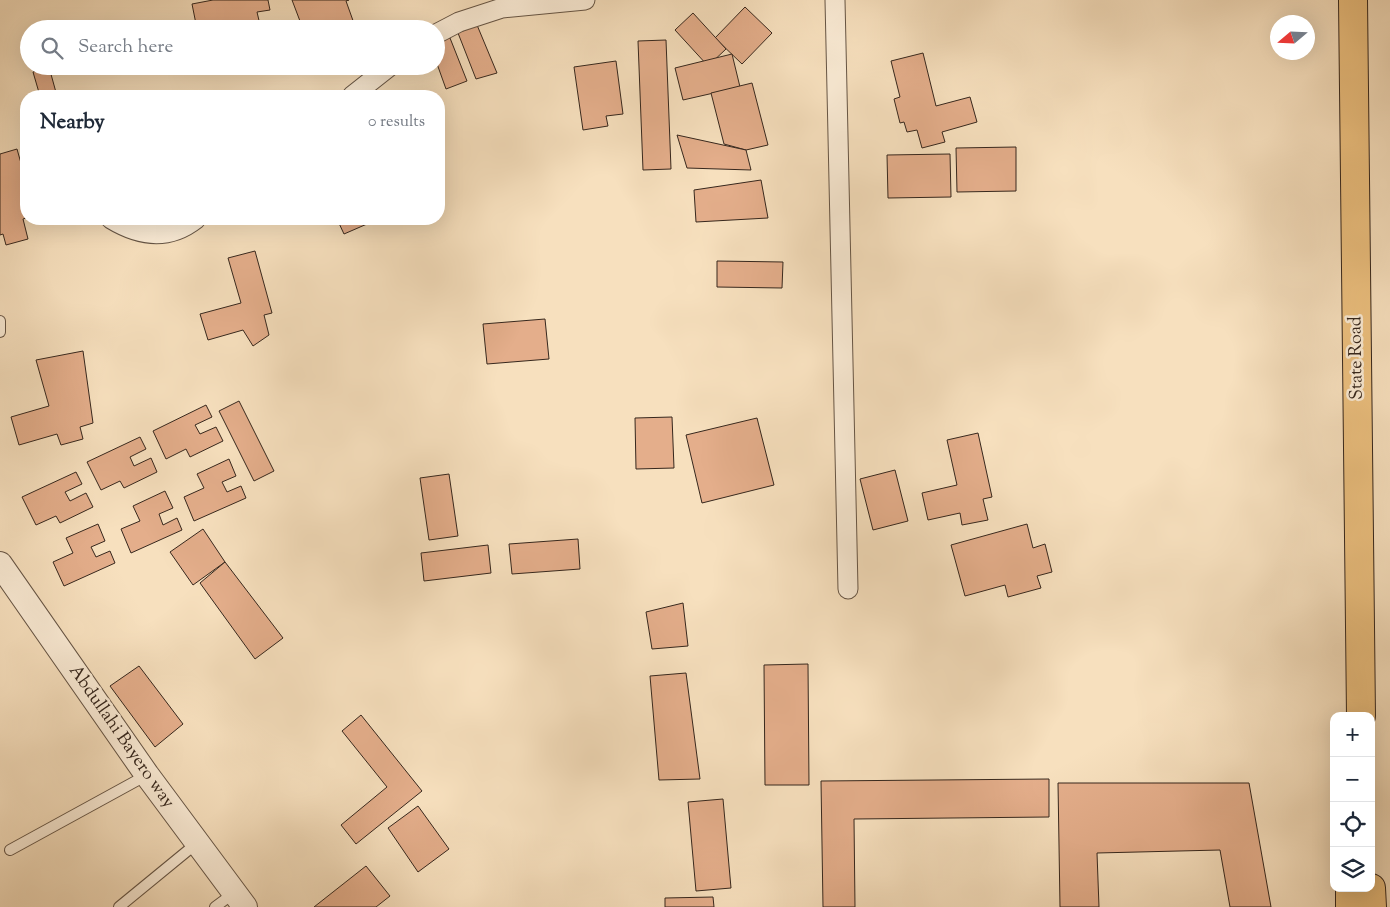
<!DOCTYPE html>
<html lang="en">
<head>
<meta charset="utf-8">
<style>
  :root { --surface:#fff; --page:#f6f6f7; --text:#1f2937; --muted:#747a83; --line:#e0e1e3 }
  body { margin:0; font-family:"Sorts Mill Goudy",serif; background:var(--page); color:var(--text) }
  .controls { position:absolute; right:15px; bottom:15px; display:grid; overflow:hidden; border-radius:10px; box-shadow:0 5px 20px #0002 }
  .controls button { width:45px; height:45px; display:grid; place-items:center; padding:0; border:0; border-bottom:1px solid var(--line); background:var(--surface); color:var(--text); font:25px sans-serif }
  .compass { position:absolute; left:1270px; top:15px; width:45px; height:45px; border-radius:50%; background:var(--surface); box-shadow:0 5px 20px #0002; rotate:251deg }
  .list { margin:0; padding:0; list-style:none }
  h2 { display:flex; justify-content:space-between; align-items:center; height:65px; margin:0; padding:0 20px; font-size:21px }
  h2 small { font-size:16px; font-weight:400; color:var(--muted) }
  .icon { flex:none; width:28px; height:28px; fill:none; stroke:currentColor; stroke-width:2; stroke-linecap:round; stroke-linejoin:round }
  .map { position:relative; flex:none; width:1390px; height:907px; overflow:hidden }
  .search { position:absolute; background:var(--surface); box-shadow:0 5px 20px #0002; left:20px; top:20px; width:425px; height:55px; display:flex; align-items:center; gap:12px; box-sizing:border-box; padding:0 18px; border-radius:28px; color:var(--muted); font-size:19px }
  .panel { position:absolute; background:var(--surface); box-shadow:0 5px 20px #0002; left:20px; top:90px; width:425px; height:135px; border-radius:20px }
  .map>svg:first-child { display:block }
  .building { fill:#e4ae8b; stroke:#36271d }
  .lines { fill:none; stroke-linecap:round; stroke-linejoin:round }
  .service-casing { stroke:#665545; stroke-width:12 }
  .minor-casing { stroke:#665545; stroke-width:21 }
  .tertiary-casing { stroke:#665545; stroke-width:26 }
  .primary-casing { stroke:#36271d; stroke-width:30 }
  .service { stroke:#faebd5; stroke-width:10 }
  .minor { stroke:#faebd5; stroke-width:19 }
  .tertiary { stroke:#faebd5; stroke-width:24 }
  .primary { stroke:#ecc07f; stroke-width:28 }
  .labels { text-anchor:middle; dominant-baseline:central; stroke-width:5; stroke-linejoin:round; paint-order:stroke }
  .street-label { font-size:18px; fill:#36271d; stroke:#faebd5 }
</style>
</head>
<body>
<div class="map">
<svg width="1390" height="907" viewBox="0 0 1390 907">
  <rect width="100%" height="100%" fill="#f7e0be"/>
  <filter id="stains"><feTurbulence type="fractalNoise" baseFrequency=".004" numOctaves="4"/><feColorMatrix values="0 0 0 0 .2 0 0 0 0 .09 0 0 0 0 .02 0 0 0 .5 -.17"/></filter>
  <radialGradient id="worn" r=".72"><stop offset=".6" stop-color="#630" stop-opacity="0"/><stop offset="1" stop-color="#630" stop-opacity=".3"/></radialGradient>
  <!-- building -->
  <g class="building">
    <polygon points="213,0 268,0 270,10 257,12 261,29 239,29 237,21 197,29 192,4"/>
    <polygon points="292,0 349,0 346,1 356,29 303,29"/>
    <polygon points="745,7 772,33 742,64 715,38"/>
    <polygon points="693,13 726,49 708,66 675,30"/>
    <polygon points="477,25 497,73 476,79 458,33"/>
    <polygon points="450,38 467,81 446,89 436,61 436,41"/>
    <polygon points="666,40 671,169 643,170 638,41"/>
    <polygon points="923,53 936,106 970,97 977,122 942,132 945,142 922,148 917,130 907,132 904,122 900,123 894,99 900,97 891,61"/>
    <polygon points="732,54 740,87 683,100 675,68"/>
    <polygon points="616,61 623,114 606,116 608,126 583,130 574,67"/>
    <polygon points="49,67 57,96 40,96 33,72"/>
    <polygon points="752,83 768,145 746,150 724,144 711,93"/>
    <polygon points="677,135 746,150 751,170 687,168"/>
    <polygon points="1016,147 1016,191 957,192 956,148"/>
    <polygon points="17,149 26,181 26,218 23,219 28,239 6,245 3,234 0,235 0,154"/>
    <polygon points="950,154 951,197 888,198 887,155"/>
    <polygon points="761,180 768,218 696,222 694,190"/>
    <polygon points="337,219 365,219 367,224 344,234"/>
    <polygon points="255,251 272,313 264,315 269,335 253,346 243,330 208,340 200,314 241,303 228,258"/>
    <polygon points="717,261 783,262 782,288 717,287"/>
    <polygon points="545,319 549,359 487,364 483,324"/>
    <polygon points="83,351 93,423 80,427 83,439 61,445 57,434 19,445 11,417 49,406 36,360"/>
    <polygon points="239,401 274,471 254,481 219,411"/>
    <polygon points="206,405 212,417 195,425 200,434 216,427 223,441 190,457 186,449 166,459 153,431"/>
    <polygon points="672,417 674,468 636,469 635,418"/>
    <polygon points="757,418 774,485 702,503 686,435"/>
    <polygon points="978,433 992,497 983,499 988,520 962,525 960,513 928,520 922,493 957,485 947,440"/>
    <polygon points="140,437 146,449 130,457 134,466 151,458 157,472 124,488 120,481 101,490 87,462"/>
    <polygon points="229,459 236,476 222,482 227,492 241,486 246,498 194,521 184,497 204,488 197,474"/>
    <polygon points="895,470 908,521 873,530 860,479"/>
    <polygon points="76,472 82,484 65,492 70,501 86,493 93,507 60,523 56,516 36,525 22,497"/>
    <polygon points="449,474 458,536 429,540 420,478"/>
    <polygon points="165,491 173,508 159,514 163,525 177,518 182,530 131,553 121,529 140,521 133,506"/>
    <polygon points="98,524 105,541 91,547 96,557 110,551 115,563 64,586 53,562 73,553 66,538"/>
    <polygon points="1027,524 1033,548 1045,544 1052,572 1037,576 1041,588 1008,597 1005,585 965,596 951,545"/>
    <polygon points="203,529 225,562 193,585 170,552"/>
    <polygon points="578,539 580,569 512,574 509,544"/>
    <polygon points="488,545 491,573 424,581 421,553"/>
    <polygon points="225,562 283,638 255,659 200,583"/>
    <polygon points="683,603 688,646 652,649 646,612"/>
    <polygon points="808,664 809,785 765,785 764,665"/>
    <polygon points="139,666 183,724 155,747 110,686"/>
    <polygon points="686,673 700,779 659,780 650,676"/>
    <polygon points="361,715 422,791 356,844 341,825 387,787 342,731"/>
    <polygon points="1049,779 1049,817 854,819 855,907 823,907 821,781"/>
    <polygon points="1058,783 1249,783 1271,907 1230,907 1220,850 1097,853 1099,907 1060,907"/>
    <polygon points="723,799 731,888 696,891 688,802"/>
    <polygon points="418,806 449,849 418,872 388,828"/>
    <polygon points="366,866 390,896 376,907 314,907"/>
    <polygon points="713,897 714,907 665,907 665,898"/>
  </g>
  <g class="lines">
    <!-- service casing -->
    <g class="service-casing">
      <g id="service">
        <polyline points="0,321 0,332"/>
        <polyline points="10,850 147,775"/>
        <polyline points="119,907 197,843"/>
        <polyline points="215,907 234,893"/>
      </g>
    </g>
    <!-- minor casing -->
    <g class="minor-casing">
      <g id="minor">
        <polyline points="835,0 848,589"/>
        <polyline points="436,34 459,22 502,8 585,0"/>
        <polyline points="352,96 390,66"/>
        <path d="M 111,219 C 139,236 168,241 196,219"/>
      </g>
    </g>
    <!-- tertiary casing -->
    <g class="tertiary-casing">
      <polyline id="tertiary" points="0,564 147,775 245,907"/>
    </g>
    <!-- primary casing -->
    <g class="primary-casing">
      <g id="primary">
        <polyline points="1353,0 1361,716"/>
        <polyline points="1371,888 1372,907"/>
        <polyline points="1350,907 1350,888"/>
      </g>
    </g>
    <!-- service -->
    <use href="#service" class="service"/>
    <!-- minor -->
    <use href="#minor" class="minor"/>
    <!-- tertiary -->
    <use href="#tertiary" class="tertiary"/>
    <!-- primary -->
    <use href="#primary" class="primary"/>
  </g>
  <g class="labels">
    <!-- street labels -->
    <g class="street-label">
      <text transform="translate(1357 358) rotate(-91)">State Road</text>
      <text transform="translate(121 737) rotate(55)">Abdullahi Bayero way</text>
    </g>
  </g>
  <rect width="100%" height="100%" filter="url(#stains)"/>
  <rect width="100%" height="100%" fill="url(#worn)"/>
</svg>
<div class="controls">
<button>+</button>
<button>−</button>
<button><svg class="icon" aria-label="locate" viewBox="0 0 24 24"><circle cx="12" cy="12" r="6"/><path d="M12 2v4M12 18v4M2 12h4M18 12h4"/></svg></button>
<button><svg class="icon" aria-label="layers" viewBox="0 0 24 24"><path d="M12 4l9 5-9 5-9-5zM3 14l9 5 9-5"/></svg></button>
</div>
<svg class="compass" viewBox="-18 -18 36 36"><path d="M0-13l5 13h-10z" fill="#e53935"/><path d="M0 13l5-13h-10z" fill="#747a83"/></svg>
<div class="search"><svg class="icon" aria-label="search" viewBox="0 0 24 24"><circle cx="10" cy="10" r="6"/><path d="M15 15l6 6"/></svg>Search here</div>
<section class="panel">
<h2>Nearby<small>0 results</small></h2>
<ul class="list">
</ul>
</section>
</div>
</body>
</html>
